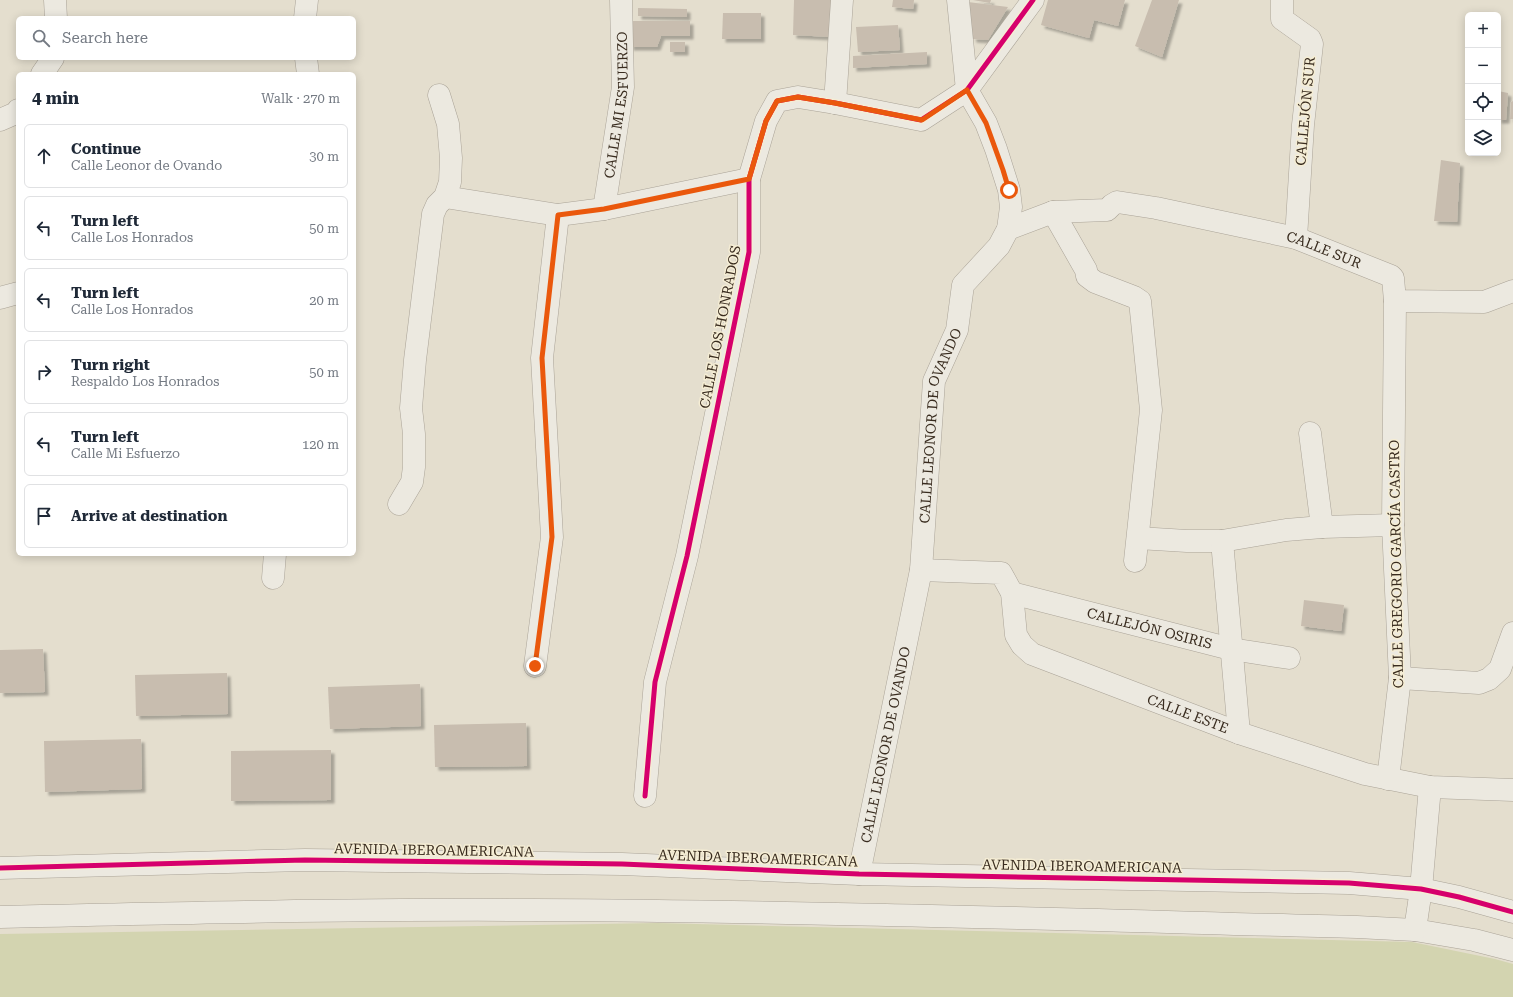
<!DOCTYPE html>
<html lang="en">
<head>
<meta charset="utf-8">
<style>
  :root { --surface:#fff; --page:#f2f2f3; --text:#1f2937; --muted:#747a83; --line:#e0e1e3 }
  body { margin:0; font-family:"Roboto Serif",serif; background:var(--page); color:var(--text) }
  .controls { position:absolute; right:12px; top:12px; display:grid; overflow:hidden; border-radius:6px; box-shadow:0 2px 10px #0003 }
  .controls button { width:36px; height:36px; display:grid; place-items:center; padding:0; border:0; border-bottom:1px solid var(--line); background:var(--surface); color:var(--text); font:20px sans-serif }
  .stop { position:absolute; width:12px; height:12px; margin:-9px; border:3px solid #ea580c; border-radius:50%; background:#fff }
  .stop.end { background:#ea580c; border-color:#fff; box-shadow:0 1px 4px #0008 }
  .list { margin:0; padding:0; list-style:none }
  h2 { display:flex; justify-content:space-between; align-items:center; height:52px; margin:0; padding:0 16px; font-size:17px }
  h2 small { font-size:13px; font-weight:400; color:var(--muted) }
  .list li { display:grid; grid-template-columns:26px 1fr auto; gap:12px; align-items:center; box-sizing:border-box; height:64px; margin:0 8px 8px; padding:0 8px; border:1px solid var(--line); border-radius:6px }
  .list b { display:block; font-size:15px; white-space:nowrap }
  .list p { margin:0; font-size:13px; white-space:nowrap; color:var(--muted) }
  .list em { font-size:13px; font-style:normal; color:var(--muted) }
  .icon { flex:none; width:22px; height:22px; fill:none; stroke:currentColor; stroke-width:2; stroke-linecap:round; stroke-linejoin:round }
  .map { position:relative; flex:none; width:1513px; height:997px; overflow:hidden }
  .search { position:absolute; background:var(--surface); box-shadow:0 2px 10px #0003; left:16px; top:16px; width:340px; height:44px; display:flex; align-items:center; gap:10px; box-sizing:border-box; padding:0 14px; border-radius:6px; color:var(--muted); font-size:15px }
  .panel { position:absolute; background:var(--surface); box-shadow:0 2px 10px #0003; left:16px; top:72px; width:340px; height:484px; border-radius:6px }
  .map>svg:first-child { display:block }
  .green { fill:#d3d4b0 }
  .building { fill:#c8bdaf; filter:url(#shadow) }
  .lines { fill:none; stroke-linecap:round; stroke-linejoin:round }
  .minor-casing { stroke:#aaa397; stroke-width:23 }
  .minor { stroke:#ece9e0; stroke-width:22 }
  .cycleway-casing { stroke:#f5edd4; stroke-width:8 }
  .cycleway { stroke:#d6006c; stroke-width:5 }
  .route { stroke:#ea580c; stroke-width:5 }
  .labels { text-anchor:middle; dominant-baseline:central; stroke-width:3; stroke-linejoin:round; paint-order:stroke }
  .street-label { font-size:14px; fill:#392c1f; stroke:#f5edd4 }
</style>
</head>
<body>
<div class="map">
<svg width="1513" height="997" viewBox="0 0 1513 997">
  <defs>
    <filter id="shadow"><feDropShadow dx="3.5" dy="3.5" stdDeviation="1" flood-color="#0004"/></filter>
  </defs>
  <rect width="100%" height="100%" fill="#e4dece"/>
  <!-- green -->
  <polygon class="green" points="657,923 1412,942 1495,959 1513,964 1513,997 0,997 0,934"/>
  <!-- building -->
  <g class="building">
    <polygon points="794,0 834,0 832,37 793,35"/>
    <polygon points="893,0 914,0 913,9 892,7"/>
    <polygon points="973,0 991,0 990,3"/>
    <polygon points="1048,0 1125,0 1118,26 1094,20 1089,38 1041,25"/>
    <polygon points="1152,0 1179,0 1162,57 1135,46"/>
    <polygon points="968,2 1008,7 988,40 973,39"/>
    <polygon points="638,8 687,9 687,17 638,16"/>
    <polygon points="723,13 761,13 761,39 722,39"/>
    <polygon points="630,21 690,21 690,36 661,36 657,47 630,47"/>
    <polygon points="898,25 900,50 858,52 856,27"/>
    <rect x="670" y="42" width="15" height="10"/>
    <polygon points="927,52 927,64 853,68 853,56"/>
    <polygon points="1498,91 1508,93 1506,120 1498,120"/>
    <polygon points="1513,101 1513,119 1510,119 1511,102"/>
    <polygon points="1441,160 1460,163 1457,222 1434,221"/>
    <polygon points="1304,600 1344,605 1341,631 1301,626"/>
    <polygon points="43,649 45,692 0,693 0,650"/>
    <polygon points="227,673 228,714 136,716 135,675"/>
    <polygon points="420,684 421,726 330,729 328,687"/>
    <polygon points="526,723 527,766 435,767 434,725"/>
    <polygon points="141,739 142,789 45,792 44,741"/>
    <polygon points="331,750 331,800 231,801 231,751"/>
  </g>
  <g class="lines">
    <!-- minor casing -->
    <g class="minor-casing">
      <g id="minor">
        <polyline points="55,0 56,18"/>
        <polyline points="1282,0 1282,19 1310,39 1312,44 1303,125 1296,238"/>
        <polyline points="305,18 307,0"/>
        <polyline points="306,58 308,74"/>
        <polyline points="42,74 53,58"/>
        <polyline points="835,103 842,0"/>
        <polyline points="0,120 16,113 18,110"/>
        <polyline points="445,197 558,215 604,209 749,179"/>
        <path id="s1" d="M 604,209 L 623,87 L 621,0"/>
        <polyline points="1053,212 1086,270 1087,276 1095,282 1134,297 1140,301 1151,410 1135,561"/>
        <path id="s2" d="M 1008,229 L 1053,212 L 1107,210 L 1112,205 L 1117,202 L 1156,208 L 1296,238 L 1391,276 L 1393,278 L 1395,301 L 1484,302 L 1513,291"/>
        <polyline points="0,298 18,293"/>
        <polyline points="1310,433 1322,527"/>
        <polyline points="399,504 412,482 414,467 414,434 411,408 415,360 433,214 437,205 445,197 450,182 451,158 448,124 439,95"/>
        <polyline points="1138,538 1187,541 1222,541 1286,530 1322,527 1393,525"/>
        <polyline points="1222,541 1239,733"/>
        <path id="s3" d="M 921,570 L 1001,573 L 1012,593 L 1016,635 L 1022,645 L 1032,654 L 1239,733 L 1365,774 L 1430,787 L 1513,790"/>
        <polyline points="273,578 275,554"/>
        <path id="s4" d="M 1012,593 L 1231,649 L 1289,658"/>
        <polyline points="535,666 552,537 542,358 558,215"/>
        <polyline points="1400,678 1479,683 1489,679 1500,669 1513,633"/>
        <polyline points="1388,779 1400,678 1393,525 1395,301"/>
        <polyline points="645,796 655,682 687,556 749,252 749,179 766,121 777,101 798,97 835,103 921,120 967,90 1033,0"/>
        <polyline points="0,868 305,860 622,864 859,874 1349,883 1421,889 1459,897 1513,912"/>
        <path id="s5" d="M 859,874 L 921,570 L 934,381 L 957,330 L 963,285 L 999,246 L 1008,229 L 1011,207 L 1009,190 L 996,149 L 986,123 L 967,90 L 958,0"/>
        <path d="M 0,917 C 177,913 355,909 532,910 C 807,911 1082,920 1357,927 L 1415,930 L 1474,940 L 1513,950"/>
        <polyline points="1415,930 1421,889 1430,787"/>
      </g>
    </g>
    <!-- minor -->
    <use href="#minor" class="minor"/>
    <!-- cycleway casing -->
    <g class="cycleway-casing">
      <g id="cycleway">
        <polyline points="645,796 655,682 687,556 749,252 749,179 766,121 777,101 798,97 835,103 921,120 967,90 1033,0"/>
        <polyline points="0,868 305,860 622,864 859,874 1349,883 1421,889 1459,897 1513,912"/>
      </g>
    </g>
    <!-- cycleway -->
    <use href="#cycleway" class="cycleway"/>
  </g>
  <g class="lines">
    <!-- route -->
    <polyline class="route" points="535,666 552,537 542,358 558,215 604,209 749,179 766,121 777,101 798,97 835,103 922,120 967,90 986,123 1003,170 1009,190"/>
  </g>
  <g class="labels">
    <!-- street labels -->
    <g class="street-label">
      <text stroke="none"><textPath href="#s1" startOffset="105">CALLE MI ESFUERZO</textPath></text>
      <text transform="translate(1305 111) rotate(-85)">CALLEJÓN SUR</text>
      <text stroke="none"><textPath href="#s2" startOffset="328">CALLE SUR</textPath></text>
      <text transform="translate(720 327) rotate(-79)">CALLE LOS HONRADOS</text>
      <text stroke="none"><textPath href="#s5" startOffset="457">CALLE LEONOR DE OVANDO</textPath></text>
      <text transform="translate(1396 564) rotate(-91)">CALLE GREGORIO GARCÍA CASTRO</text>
      <text stroke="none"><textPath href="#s4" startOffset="142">CALLEJÓN OSIRIS</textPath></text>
      <text stroke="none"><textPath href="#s3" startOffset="337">CALLE ESTE</textPath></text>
      <text stroke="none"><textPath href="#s5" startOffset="132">CALLE LEONOR DE OVANDO</textPath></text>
      <text transform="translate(434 850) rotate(1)">AVENIDA IBEROAMERICANA</text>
      <text transform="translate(758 858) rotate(2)">AVENIDA IBEROAMERICANA</text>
      <text transform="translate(1082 866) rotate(1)">AVENIDA IBEROAMERICANA</text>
    </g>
  </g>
</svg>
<div class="controls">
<button>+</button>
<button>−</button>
<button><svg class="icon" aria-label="locate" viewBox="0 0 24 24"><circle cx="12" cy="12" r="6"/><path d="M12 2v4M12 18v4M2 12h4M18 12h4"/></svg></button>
<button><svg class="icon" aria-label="layers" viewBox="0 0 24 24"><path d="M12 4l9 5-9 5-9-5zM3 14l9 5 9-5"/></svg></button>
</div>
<div class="stop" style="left:1009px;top:190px"></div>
<div class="stop end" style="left:535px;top:666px"></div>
<div class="search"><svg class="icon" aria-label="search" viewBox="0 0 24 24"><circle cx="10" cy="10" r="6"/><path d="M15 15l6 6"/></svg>Search here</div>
<section class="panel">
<h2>4 min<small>Walk · 270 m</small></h2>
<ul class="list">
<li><svg class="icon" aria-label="ahead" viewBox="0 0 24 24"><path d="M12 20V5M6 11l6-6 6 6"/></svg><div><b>Continue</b><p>Calle Leonor de Ovando</p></div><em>30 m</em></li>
<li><svg class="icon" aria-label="left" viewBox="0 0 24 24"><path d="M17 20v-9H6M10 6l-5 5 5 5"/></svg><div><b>Turn left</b><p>Calle Los Honrados</p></div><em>50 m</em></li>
<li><svg class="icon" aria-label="left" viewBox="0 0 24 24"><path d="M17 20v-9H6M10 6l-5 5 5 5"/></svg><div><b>Turn left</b><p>Calle Los Honrados</p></div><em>20 m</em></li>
<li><svg class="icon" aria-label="right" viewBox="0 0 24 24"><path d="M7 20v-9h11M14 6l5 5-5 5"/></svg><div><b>Turn right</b><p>Respaldo Los Honrados</p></div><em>50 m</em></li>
<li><svg class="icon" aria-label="left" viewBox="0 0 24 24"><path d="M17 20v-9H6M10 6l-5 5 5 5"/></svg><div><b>Turn left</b><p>Calle Mi Esfuerzo</p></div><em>120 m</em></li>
<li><svg class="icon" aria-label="arrive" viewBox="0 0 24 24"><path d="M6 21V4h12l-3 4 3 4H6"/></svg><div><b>Arrive at destination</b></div></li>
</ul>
</section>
</div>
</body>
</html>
